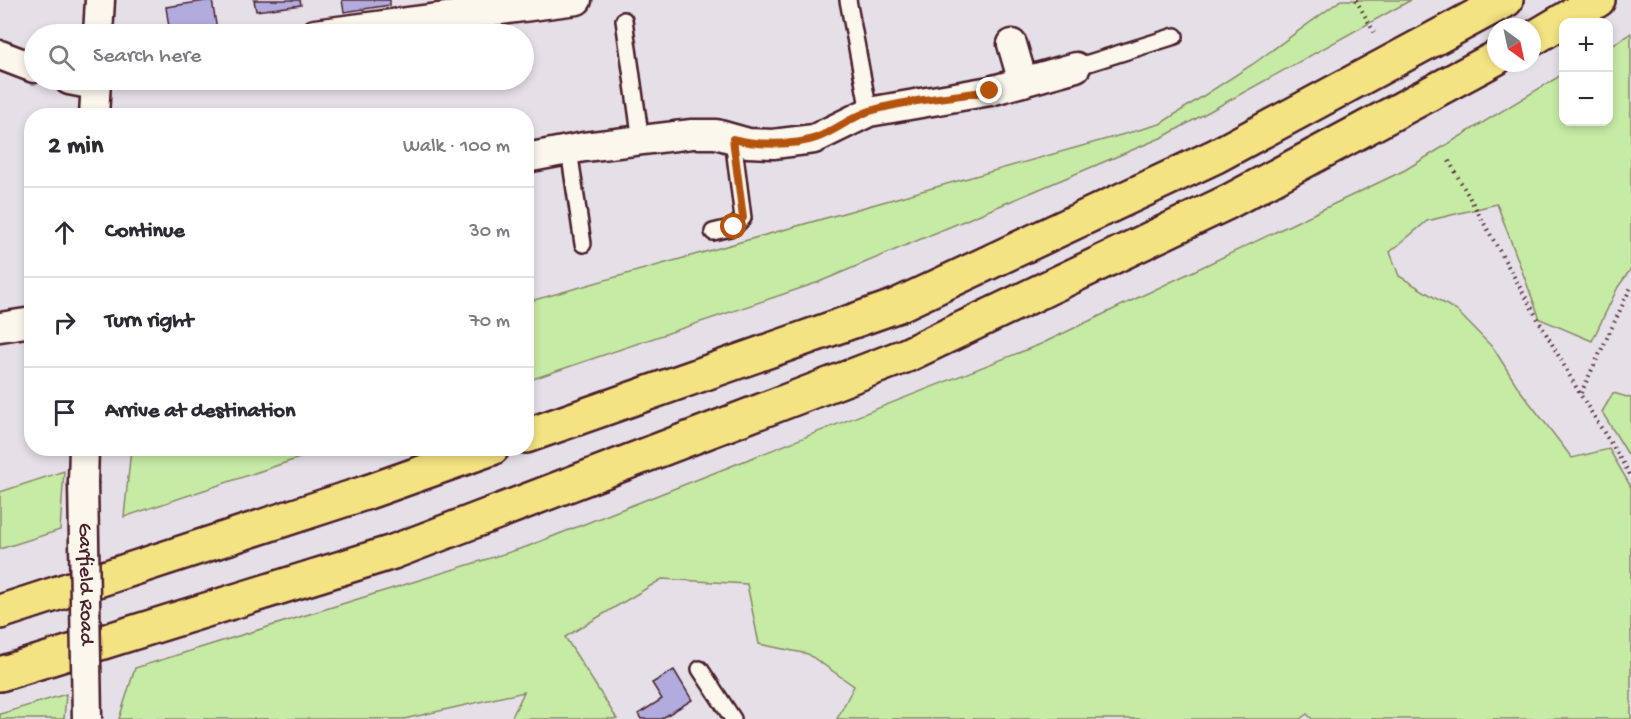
<!DOCTYPE html>
<html lang="en">
<head>
<meta charset="utf-8">
<style>
  :root { --surface:#fff; --page:#f2f2f3; --text:#2b2b33; --muted:#7c7c81; --line:#e1e1e2 }
  body { margin:0; font-family:"Gochi Hand",sans-serif; background:var(--page); color:var(--text) }
  .controls { position:absolute; right:18px; top:18px; display:grid; overflow:hidden; border-radius:12px; box-shadow:0 3px 9px #0003 }
  .controls button { width:54px; height:54px; display:grid; place-items:center; padding:0; border:0; border-bottom:2px solid var(--line); background:var(--surface); color:var(--text); font:30px sans-serif }
  .compass { position:absolute; left:1487px; top:18px; width:54px; height:54px; border-radius:50%; background:var(--surface); box-shadow:0 3px 9px #0003; rotate:147deg }
  .stop { position:absolute; width:18px; height:18px; margin:-14px; border:4px solid #b45309; border-radius:50%; background:#fff }
  .stop.end { background:#b45309; border-color:#fff; box-shadow:0 2px 6px #0008 }
  .list { margin:0; padding:0; list-style:none }
  h2 { display:flex; justify-content:space-between; align-items:center; height:78px; margin:0; padding:0 24px; font-size:26px }
  h2 small { font-size:20px; font-weight:400; color:var(--muted) }
  .list li { display:grid; grid-template-columns:39px 1fr auto; gap:18px; align-items:center; box-sizing:border-box; height:90px; padding:0 24px; border-top:2px solid var(--line) }
  .list b { display:block; font-size:22px; white-space:nowrap }
  .list em { font-size:20px; font-style:normal; color:var(--muted) }
  .icon { flex:none; width:33px; height:33px; fill:none; stroke:currentColor; stroke-width:2; stroke-linecap:round; stroke-linejoin:round }
  .map { position:relative; flex:none; width:1631px; height:719px; overflow:hidden }
  .search { position:absolute; background:var(--surface); box-shadow:0 3px 9px #0003; left:24px; top:24px; width:510px; height:66px; display:flex; align-items:center; gap:15px; box-sizing:border-box; padding:0 21px; border-radius:33px; color:var(--muted); font-size:22px }
  .panel { position:absolute; background:var(--surface); box-shadow:0 3px 9px #0003; left:24px; top:108px; width:510px; height:348px; border-radius:24px }
  .map>svg:first-child { display:block }
  .green { fill:#c6eba5; stroke:#888568; stroke-width:1.5 }
  .building { fill:#b1acdd; stroke:#4a1f2b; stroke-width:1.5 }
  .lines { fill:none; stroke-linecap:round; stroke-linejoin:round }
  .service-casing { stroke:#4a1f2b; stroke-width:20 }
  .minor-casing { stroke:#4a1f2b; stroke-width:33 }
  .motorway-casing { stroke:#4a1f2b; stroke-width:38 }
  .path { stroke:#4a1f2b; stroke-width:4; stroke-dasharray:1.5 4.5; stroke-linecap:butt }
  .service { stroke:#fbf7ec; stroke-width:15 }
  .minor { stroke:#fbf7ec; stroke-width:28 }
  .motorway { stroke:#f4e382; stroke-width:33 }
  .minor-bridge-casing { stroke:#4a1f2b; stroke-width:33; stroke-linecap:butt }
  .minor-bridge { stroke:#fbf7ec; stroke-width:28 }
  .route { stroke:#b45309; stroke-width:8 }
  .labels { text-anchor:middle; dominant-baseline:central; stroke-width:5; stroke-linejoin:round; paint-order:stroke }
  .street-label { font-size:21px; fill:#4a1f2b; stroke:#fbf7ec }
</style>
</head>
<body>
<div class="map">
<svg width="1631" height="719" viewBox="0 0 1631 719">
  <rect width="100%" height="100%" fill="#e5e0e8"/>
  <filter id="ink" filterUnits="userSpaceOnUse"><feTurbulence type="fractalNoise" baseFrequency=".0167" numOctaves="2"/><feDisplacementMap in="SourceGraphic" scale="12" xChannelSelector="R" yChannelSelector="G"/><feConvolveMatrix kernelMatrix="1 2 1 2 8 2 1 2 1" color-interpolation-filters="sRGB"/></filter>
  <g filter="url(#ink)">
    <!-- green -->
    <g class="green">
      <polygon points="1341,0 1411,0 1163,137 819,282 527,381 527,302 1160,124 1253,64"/>
      <polygon points="1631,33 1631,269 1618,287 1592,341 1540,319 1497,204 1427,221 1390,252 1399,276 1457,311 1494,349 1519,389 1572,458 1609,449 1631,487 1631,719 1312,719 1307,714 1300,719 837,719 854,686 808,654 759,644 747,584 662,579 565,637 617,719 511,719 524,692 404,719 119,719 135,668 526,547 1041,344 1405,170 1563,74 1564,122 1608,122 1609,47"/>
      <polygon points="1613,393 1631,398 1631,459 1602,412"/>
      <polygon points="131,449 131,448 326,449 124,517"/>
      <polygon points="64,471 60,530 0,549 0,492"/>
      <polygon points="66,694 64,719 0,719 0,714"/>
    </g>
    <!-- building -->
    <g class="building">
      <polygon points="212,0 217,30 185,34 170,34 166,7"/>
      <polygon points="254,0 300,0 301,5 256,11"/>
      <polygon points="342,0 390,0 390,5 344,12"/>
      <polygon points="674,670 692,700 661,719 641,719 638,714 662,699 652,683"/>
    </g>
    <g class="lines">
      <!-- service casing -->
      <g class="service-casing">
        <g id="service">
          <polyline points="848,0 869,112"/>
          <polyline points="624,20 641,141"/>
          <polyline points="1076,67 1175,36"/>
          <polyline points="569,150 583,244"/>
          <polyline points="713,232 734,227 743,218 733,139"/>
          <polyline points="700,669 733,719"/>
        </g>
      </g>
      <!-- minor casing -->
      <g class="minor-casing">
        <g id="minor">
          <polyline points="98,34 100,0"/>
          <polyline points="315,34 577,0"/>
          <polyline points="1012,44 1023,82"/>
          <polyline points="0,55 34,68"/>
          <polyline points="69,80 95,85"/>
          <polyline points="94,116 96,80"/>
          <polyline points="526,158 584,147 692,134 716,134 748,143 773,144 814,139 869,112 990,91 1076,67"/>
          <polyline points="0,327 32,322"/>
          <polyline points="83,482 84,448"/>
        </g>
      </g>
      <!-- motorway casing -->
      <g class="motorway-casing">
        <g id="motorway">
          <polyline points="1532,39 1598,0"/>
          <polyline points="526,436 896,306 1216,156 1506,0"/>
          <polyline points="0,612 365,493 492,448"/>
          <polyline points="0,674 393,552 907,355 1228,202 1496,58"/>
        </g>
      </g>
      <!-- path -->
      <g class="path">
        <polyline points="1356,0 1374,32"/>
        <polyline points="1449,161 1580,394 1631,476"/>
        <polyline points="1581,393 1631,287"/>
      </g>
      <!-- service -->
      <use href="#service" class="service"/>
      <!-- minor -->
      <use href="#minor" class="minor"/>
      <!-- motorway -->
      <use href="#motorway" class="motorway"/>
      <!-- minor-bridge casing -->
      <g class="minor-bridge-casing">
        <g id="minor-bridge">
          <path id="s1" d="M 83,482 L 87,719"/>
        </g>
      </g>
      <!-- minor-bridge -->
      <use href="#minor-bridge" class="minor-bridge"/>
    </g>
  </g>
  <g class="lines" filter="url(#ink)">
    <!-- route -->
    <path class="route" d="M 734,227 L 743,218 L 733,139 C 756,145 794,146 816,138 C 835,131 851,117 870,111 C 908,100 951,97 990,91"/>
  </g>
  <g class="labels">
    <!-- street labels -->
    <g class="street-label">
      <text stroke="none"><textPath href="#s1" startOffset="102">Garfield Road</textPath></text>
    </g>
  </g>
</svg>
<div class="controls">
<button>+</button>
<button>−</button>
</div>
<svg class="compass" viewBox="-18 -18 36 36"><path d="M0-13l5 13h-10z" fill="#e53935"/><path d="M0 13l5-13h-10z" fill="#7c7c81"/></svg>
<div class="stop" style="left:734px;top:227px"></div>
<div class="stop end" style="left:990px;top:91px"></div>
<div class="search"><svg class="icon" aria-label="search" viewBox="0 0 24 24"><circle cx="10" cy="10" r="6"/><path d="M15 15l6 6"/></svg>Search here</div>
<section class="panel">
<h2>2 min<small>Walk · 100 m</small></h2>
<ul class="list">
<li><svg class="icon" aria-label="ahead" viewBox="0 0 24 24"><path d="M12 20V5M6 11l6-6 6 6"/></svg><div><b>Continue</b></div><em>30 m</em></li>
<li><svg class="icon" aria-label="right" viewBox="0 0 24 24"><path d="M7 20v-9h11M14 6l5 5-5 5"/></svg><div><b>Turn right</b></div><em>70 m</em></li>
<li><svg class="icon" aria-label="arrive" viewBox="0 0 24 24"><path d="M6 21V4h12l-3 4 3 4H6"/></svg><div><b>Arrive at destination</b></div></li>
</ul>
</section>
</div>
</body>
</html>
